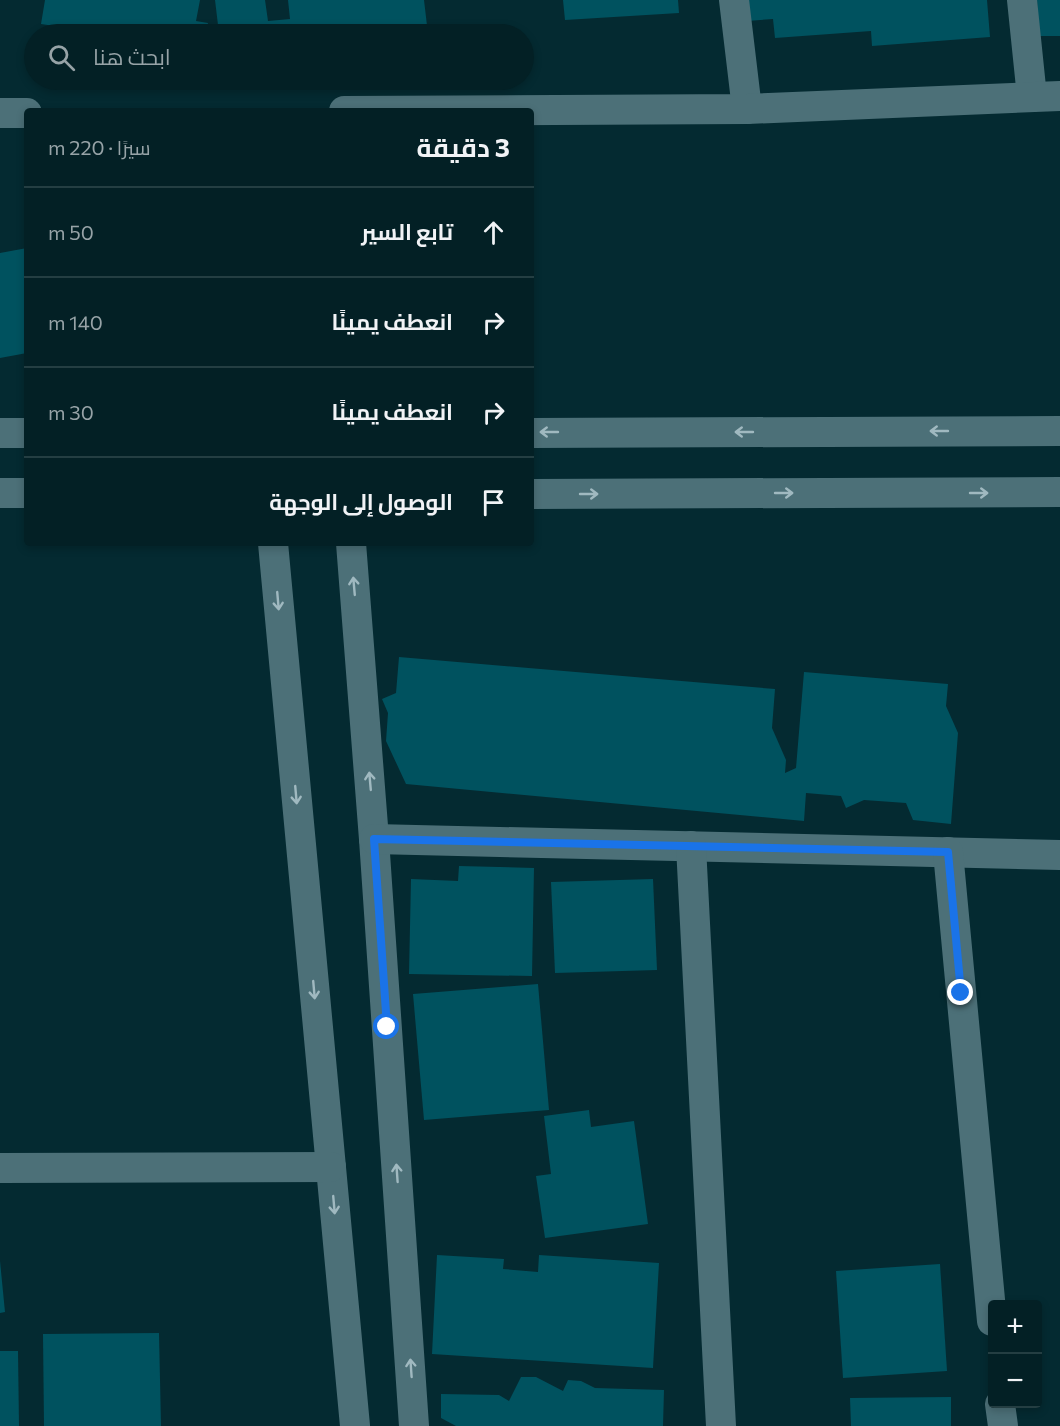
<!DOCTYPE html>
<html lang="ar">
<head>
<meta charset="utf-8">
<style>
  :root { --surface:#032025; --page:#112d32; --text:#f1f3f6; --muted:#97a3a7; --line:#243e42 }
  body { margin:0; font-family:Commissioner,Cairo,sans-serif; background:var(--page); color:var(--text); direction:rtl }
  .controls { position:absolute; right:18px; bottom:18px; display:grid; overflow:hidden; border-radius:6px; box-shadow:0 3px 9px #0003 }
  .controls button { width:54px; height:54px; display:grid; place-items:center; padding:0; border:0; border-bottom:2px solid var(--line); background:var(--surface); color:var(--text); font:30px sans-serif }
  .stop { position:absolute; width:18px; height:18px; margin:-14px; border:4px solid #1a73e8; border-radius:50%; background:#fff }
  .stop.end { background:#1a73e8; border-color:#fff; box-shadow:0 2px 6px #0008 }
  .list { margin:0; padding:0; list-style:none }
  h2 { display:flex; justify-content:space-between; align-items:center; height:78px; margin:0; padding:0 24px; font-size:26px }
  h2 small { font-size:20px; font-weight:400; color:var(--muted) }
  .list li { display:grid; grid-template-columns:39px 1fr auto; gap:18px; align-items:center; box-sizing:border-box; height:90px; padding:0 24px; border-top:2px solid var(--line) }
  .list b { display:block; font-size:22px; white-space:nowrap }
  .list em { font-size:20px; font-style:normal; color:var(--muted) }
  .icon { flex:none; width:33px; height:33px; fill:none; stroke:currentColor; stroke-width:2; stroke-linecap:round; stroke-linejoin:round }
  .map { position:relative; flex:none; width:1060px; height:1426px; overflow:hidden; direction:ltr }
  .search { position:absolute; background:var(--surface); box-shadow:0 3px 9px #0003; left:24px; top:24px; width:510px; height:66px; display:flex; align-items:center; gap:15px; box-sizing:border-box; padding:0 21px; border-radius:33px; color:var(--muted); font-size:22px }
  .panel { position:absolute; background:var(--surface); box-shadow:0 3px 9px #0003; left:24px; top:108px; width:510px; height:438px; border-radius:6px; direction:rtl }
  .map>svg:first-child { display:block }
  .building { fill:#00525f }
  .lines { fill:none; stroke-linecap:round; stroke-linejoin:round }
  .street { stroke:#4c7078; stroke-width:30 }
  .oneway { stroke:#a0b9c0 }
  .route { stroke:#1a73e8; stroke-width:8 }
</style>
</head>
<body>
<div class="map">
<svg width="1060" height="1426" viewBox="0 0 1060 1426">
  <rect width="100%" height="100%" fill="#042a31"/>
  <!-- building -->
  <g class="building">
    <polygon points="45,0 200,0 196,21 208,23 206,34 60,34 61,27 41,24"/>
    <polygon points="215,0 265,0 268,21 290,19 288,0 424,0 428,34 222,34 221,25 218,25"/>
    <polygon points="563,0 678,0 679,13 565,20"/>
    <polygon points="745,0 987,0 990,37 872,46 871,31 775,38 773,19 747,21"/>
    <polygon points="1037,0 1060,0 1060,36 1039,36"/>
    <polygon points="27,248 27,353 0,358 0,253"/>
    <polygon points="399,657 775,689 772,728 786,760 785,773 796,768 804,672 948,684 946,706 958,733 951,824 913,820 906,803 864,800 846,808 841,796 806,793 804,821 406,784 386,741 388,713 382,699 396,693"/>
    <polygon points="459,866 534,868 532,976 409,974 411,879 458,881"/>
    <polygon points="653,879 657,970 555,973 551,882"/>
    <polygon points="538,984 549,1110 424,1120 413,994"/>
    <polygon points="589,1110 591,1127 634,1121 648,1224 545,1238 536,1176 551,1174 544,1116"/>
    <polygon points="437,1255 504,1259 503,1269 538,1272 539,1255 659,1263 653,1368 432,1354"/>
    <polygon points="0,1261 5,1312 0,1313"/>
    <polygon points="940,1264 947,1371 843,1378 836,1271"/>
    <polygon points="159,1333 161,1426 44,1426 43,1334"/>
    <polygon points="0,1351 18,1351 19,1426 0,1426"/>
    <polygon points="521,1377 536,1377 563,1391 568,1380 581,1381 595,1388 664,1390 663,1426 456,1426 441,1418 441,1394 499,1395 509,1401"/>
    <polygon points="951,1397 951,1426 851,1426 850,1398"/>
  </g>
  <g class="lines">
    <!-- street -->
    <g class="street">
      <polyline points="734,0 747,109"/>
      <polyline points="1022,0 1032,97"/>
      <polyline points="344,111 747,109 1060,96"/>
      <polyline points="0,113 27,113"/>
      <polyline points="0,433 27,433"/>
      <polyline points="531,433 1060,431"/>
      <polyline points="0,493 27,493"/>
      <polyline points="531,494 1060,492"/>
      <polyline points="273,543 355,1426"/>
      <polyline points="351,543 374,839 414,1426"/>
      <polyline points="374,839 1060,855"/>
      <polyline points="691,846 721,1426"/>
      <polyline points="948,852 992,1321"/>
      <polyline points="0,1168 331,1167"/>
      <polyline points="1000,1404 1003,1426"/>
    </g>
  </g>
  <!-- one-way arrows -->
  <defs><path id="oneway-shaft" d="M-6 0H5M1.5-3L5.5 0L1.5 3" fill="none" stroke-width="1.6" stroke-linecap="round" stroke-linejoin="round" transform="scale(1.5)"/></defs>
  <g class="oneway">
    <use href="#oneway-shaft" transform="translate(939 431) rotate(180)"/>
    <use href="#oneway-shaft" transform="translate(549 432) rotate(180)"/>
    <use href="#oneway-shaft" transform="translate(744 432) rotate(180)"/>
    <use href="#oneway-shaft" transform="translate(784 493)"/>
    <use href="#oneway-shaft" transform="translate(979 493)"/>
    <use href="#oneway-shaft" transform="translate(589 494)"/>
    <use href="#oneway-shaft" transform="translate(354 586) rotate(-95)"/>
    <use href="#oneway-shaft" transform="translate(278 601) rotate(85)"/>
    <use href="#oneway-shaft" transform="translate(370 781) rotate(-95)"/>
    <use href="#oneway-shaft" transform="translate(296 795) rotate(85)"/>
    <use href="#oneway-shaft" transform="translate(314 990) rotate(85)"/>
    <use href="#oneway-shaft" transform="translate(397 1173) rotate(-94)"/>
    <use href="#oneway-shaft" transform="translate(334 1205) rotate(85)"/>
    <use href="#oneway-shaft" transform="translate(411 1368) rotate(-94)"/>
  </g>
  <g class="lines">
    <!-- route -->
    <polyline class="route" points="387,1027 374,839 948,852 961,993"/>
  </g>
</svg>
<div class="controls">
<button>+</button>
<button>−</button>
</div>
<div class="stop" style="left:387px;top:1027px"></div>
<div class="stop end" style="left:961px;top:993px"></div>
<div class="search"><svg class="icon" aria-label="search" viewBox="0 0 24 24"><circle cx="10" cy="10" r="6"/><path d="M15 15l6 6"/></svg>ابحث هنا</div>
<section class="panel">
<h2>3 دقيقة<small>سيرًا · 220 m</small></h2>
<ul class="list">
<li><svg class="icon" aria-label="ahead" viewBox="0 0 24 24"><path d="M12 20V5M6 11l6-6 6 6"/></svg><div><b>تابع السير</b></div><em>50 m</em></li>
<li><svg class="icon" aria-label="right" viewBox="0 0 24 24"><path d="M7 20v-9h11M14 6l5 5-5 5"/></svg><div><b>انعطف يمينًا</b></div><em>140 m</em></li>
<li><svg class="icon" aria-label="right" viewBox="0 0 24 24"><path d="M7 20v-9h11M14 6l5 5-5 5"/></svg><div><b>انعطف يمينًا</b></div><em>30 m</em></li>
<li><svg class="icon" aria-label="arrive" viewBox="0 0 24 24"><path d="M6 21V4h12l-3 4 3 4H6"/></svg><div><b>الوصول إلى الوجهة</b></div></li>
</ul>
</section>
</div>
</body>
</html>
